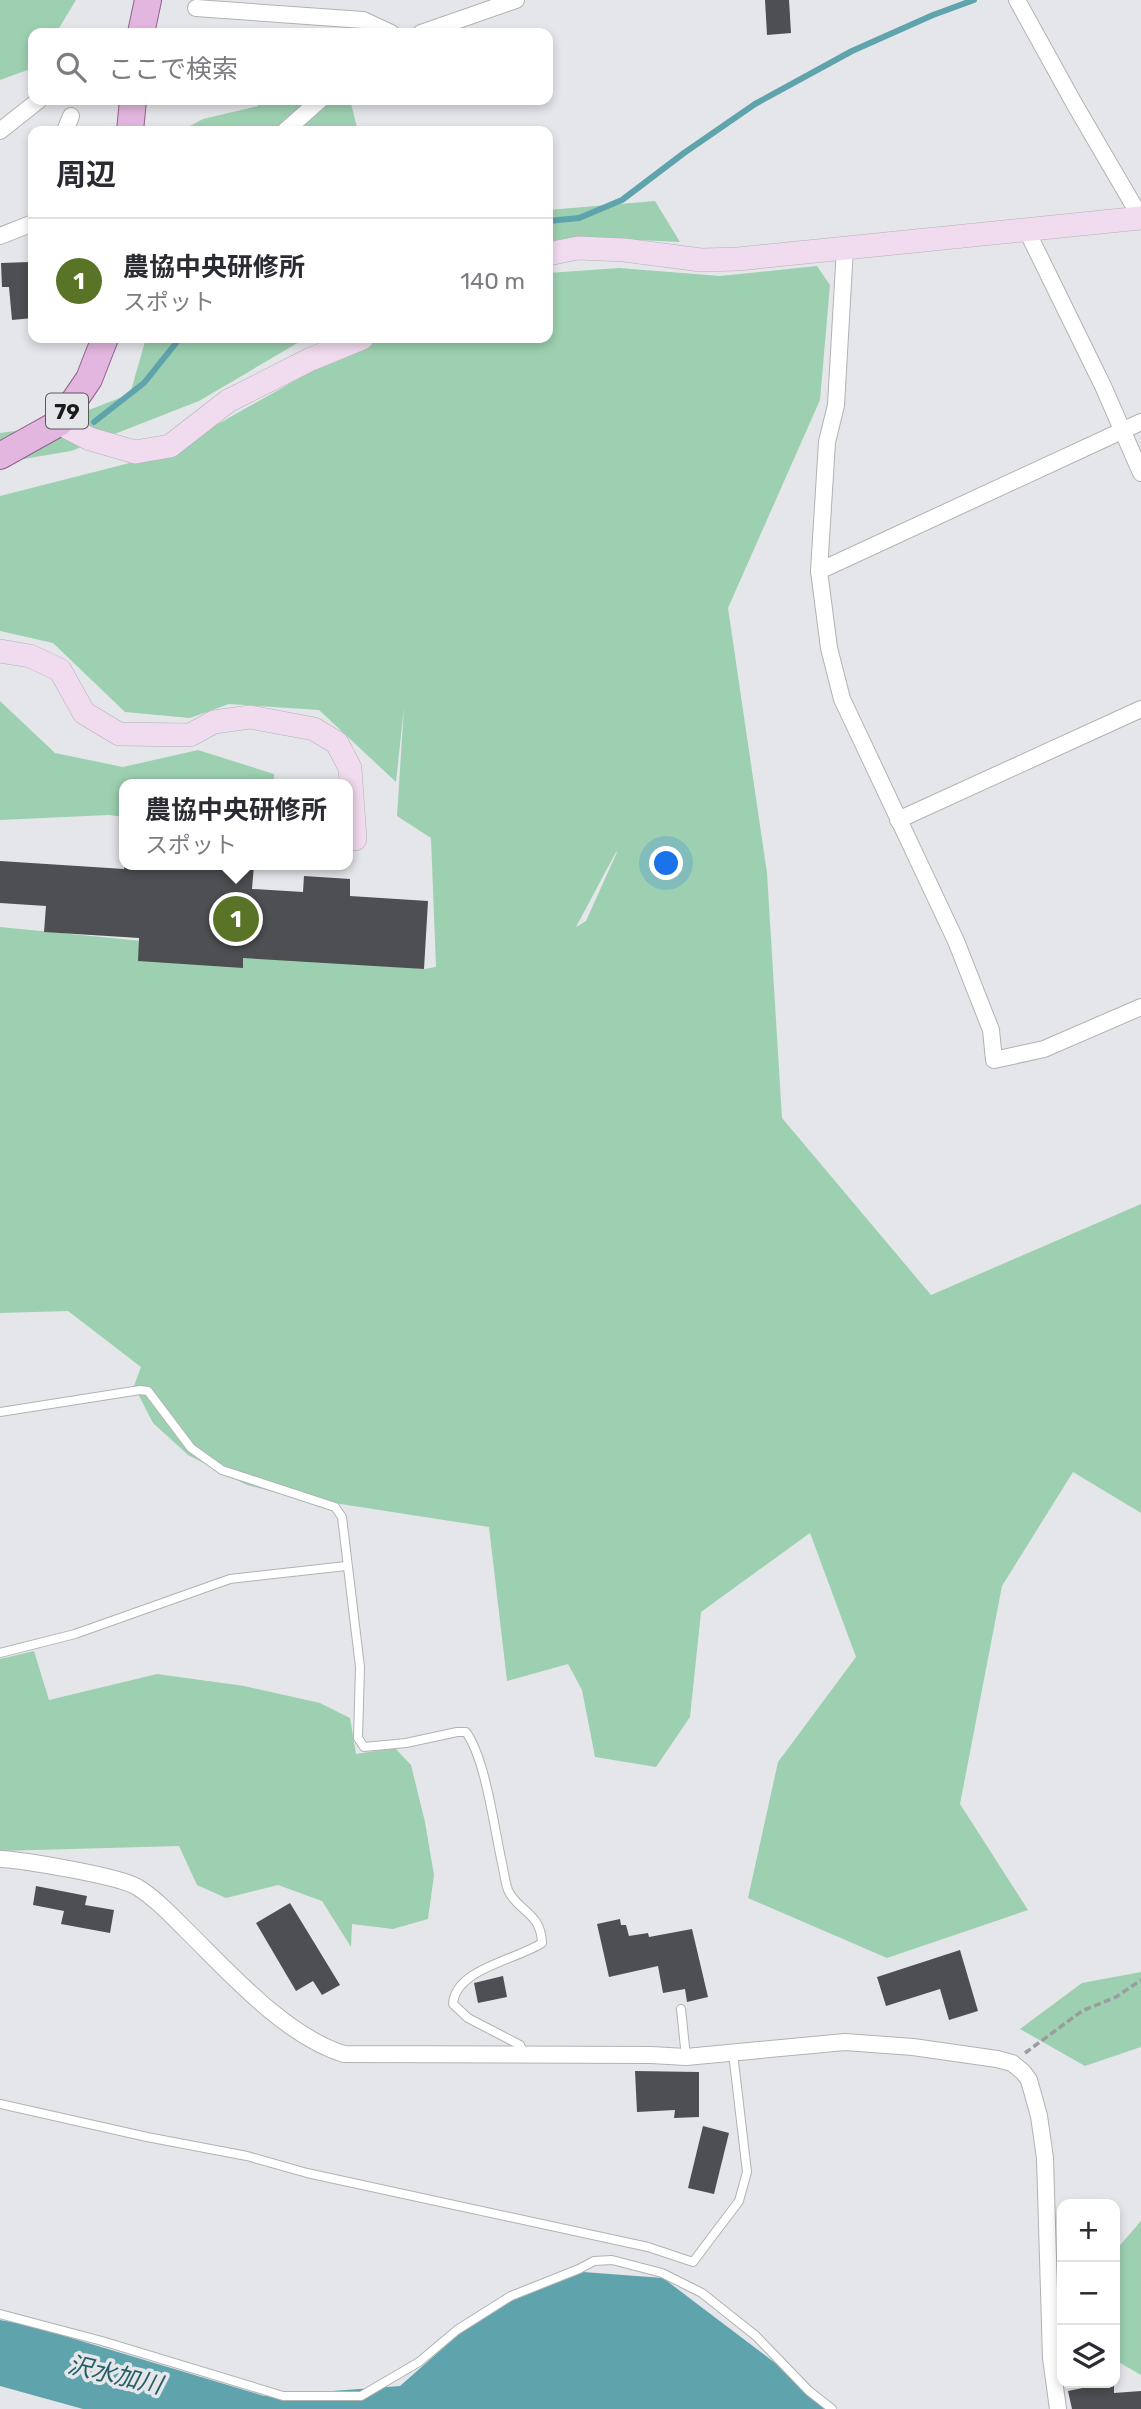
<!DOCTYPE html>
<html lang="ja">
<head>
<meta charset="utf-8">
<style>
  :root { --surface:#fff; --page:#f2f2f3; --text:#2b2b33; --muted:#7c7c81; --line:#e1e1e2; --accent:#5a7427 }
  body { margin:0; font-family:Rubik,"Noto Sans JP",sans-serif; background:var(--page); color:var(--text) }
  .controls { position:absolute; right:21px; bottom:21px; display:grid; overflow:hidden; border-radius:14px; box-shadow:0 4px 10px #0003 }
  .controls button { width:63px; height:63px; display:grid; place-items:center; padding:0; border:0; border-bottom:2px solid var(--line); background:var(--surface); color:var(--text); font:35px sans-serif }
  .you { position:absolute; left:667px; top:864px; width:24px; height:24px; margin:-18px; border:5px solid #fff; border-radius:50%; background:#1a73e8; box-shadow:0 0 0 10px #1a73e833 }
  .badge { display:grid; place-items:center; width:46px; height:46px; border-radius:50%; background:var(--accent); color:#fff; font-size:23px; font-weight:700 }
  .pin { position:absolute; translate:-50% -50%; border:4px solid #fff; box-shadow:0 2px 7px #0006 }
  .popup { position:absolute; left:119px; top:779px; width:234px; height:91px; box-sizing:border-box; display:grid; place-content:center; border-radius:14px; background:var(--surface); filter:drop-shadow(0 2px 5px #0005); font-size:23px; white-space:nowrap; color:var(--muted) }
  .popup b { font-size:26px; color:var(--text) }
  .popup::after { content:''; position:absolute; left:50%; top:100%; margin-left:-14px; border:14px solid transparent; border-top-color:var(--surface) }
  .list { margin:0; padding:0; list-style:none }
  h2 { display:flex; justify-content:space-between; align-items:center; height:91px; margin:0; padding:0 28px; font-size:30px }
  h2 small { font-size:23px; font-weight:400; color:var(--muted) }
  .list li { display:grid; grid-template-columns:46px 1fr auto; gap:21px; align-items:center; box-sizing:border-box; height:126px; padding:0 28px; border-top:2px solid var(--line) }
  .list b { display:block; font-size:26px; white-space:nowrap }
  .list p { margin:0; font-size:23px; white-space:nowrap; color:var(--muted) }
  .list em { font-size:23px; font-style:normal; color:var(--muted) }
  .icon { flex:none; width:38px; height:38px; fill:none; stroke:currentColor; stroke-width:2; stroke-linecap:round; stroke-linejoin:round }
  .map { position:relative; flex:none; width:1141px; height:2409px; overflow:hidden }
  .search { position:absolute; background:var(--surface); box-shadow:0 4px 10px #0003; left:28px; top:28px; width:525px; height:77px; display:flex; align-items:center; gap:18px; box-sizing:border-box; padding:0 24px; border-radius:14px; color:var(--muted); font-size:26px }
  .panel { position:absolute; background:var(--surface); box-shadow:0 4px 10px #0003; left:28px; top:126px; width:525px; height:217px; border-radius:14px }
  .map>svg:first-child { display:block }
  .green { fill:#9dd0b1; fill-rule:evenodd }
  .water { fill:#5fa4ad }
  .lines { fill:none; stroke-linecap:round; stroke-linejoin:round }
  .stream { stroke:#5fa4ad; stroke-width:6 }
  .building { fill:#4e4f52 }
  .lane-casing { stroke:#b1b2b5; stroke-width:10 }
  .street-casing { stroke:#b1b2b5; stroke-width:18 }
  .secondary-casing { stroke:#b1b2b5; stroke-width:24 }
  .primary-casing { stroke:#90618d; stroke-width:28 }
  .path { stroke:#9b9c9e; stroke-width:3.5; stroke-dasharray:7 3.5; stroke-linecap:butt }
  .lane { stroke:#fff; stroke-width:8 }
  .street { stroke:#fff; stroke-width:16 }
  .secondary { stroke:#f1dbef; stroke-width:23 }
  .primary { stroke:#e2b6df; stroke-width:26 }
  .labels { text-anchor:middle; dominant-baseline:central; stroke-width:7; stroke-linejoin:round; paint-order:stroke }
  .shield { fill:#e5e6ea; stroke:#58585a; stroke-width:2 }
  .shield-label { font-size:21px; font-weight:bold; fill:#1b1b1c }
  .water-label { font-size:24px; font-style:italic; fill:#255f66; stroke:#e5e6ea }
</style>
</head>
<body>
<div class="map">
<svg width="1141" height="2409" viewBox="0 0 1141 2409">
  <rect width="100%" height="100%" fill="#e5e6ea"/>
  <!-- green -->
  <g class="green">
    <polygon points="0,0 76,0 56,33 33,33 33,68 0,80"/>
    <polygon points="259,100 350,100 358,131 186,131 188,127 203,119 258,106"/>
    <polygon points="655,201 680,242 574,237 548,243 548,210"/>
    <path d="M 817,266 L 830,285 L 820,400 L 728,608 L 767,873 L 782,1118 L 931,1295 L 1141,1204 L 1141,1513 L 1073,1472 L 1002,1586 L 960,1804 L 1028,1910 L 887,1958 L 748,1898 L 778,1762 L 856,1657 L 810,1533 L 701,1612 L 690,1717 L 656,1767 L 595,1757 L 582,1690 L 568,1664 L 507,1681 L 489,1527 L 289,1496 L 247,1485 L 188,1455 L 153,1423 L 134,1386 L 141,1367 L 68,1311 L 0,1313 L 0,927 L 424,969 L 436,967 L 431,838 L 397,816 L 404,707 L 396,782 L 319,710 L 229,704 L 190,718 L 125,712 L 53,643 L 0,631 L 0,496 L 165,454 L 326,363 L 380,338 L 548,338 L 548,273 L 619,268 L 720,276 ZM 617,852 L 586,921 L 576,927 L 616,852 Z"/>
    <polygon points="146,338 306,338 199,401 71,451 0,463 0,433 45,427 130,394"/>
    <polygon points="0,701 55,753 123,767 198,750 274,774 274,784 124,784 124,817 109,815 0,820"/>
    <polygon points="34,1651 49,1700 157,1674 244,1686 320,1703 350,1718 356,1754 395,1748 411,1765 425,1822 434,1875 428,1919 393,1929 352,1924 351,1947 322,1901 278,1885 226,1898 197,1885 179,1846 0,1851 0,1659"/>
    <polygon points="1141,1972 1141,2047 1085,2066 1020,2029 1082,1983"/>
    <polygon points="1141,2221 1141,2375 1115,2360 1115,2251"/>
  </g>
  <!-- water -->
  <polygon class="water" points="583,2272 663,2278 836,2409 83,2409 0,2386 0,2320 28,2325 264,2396 400,2386 484,2312"/>
  <g class="lines">
    <!-- stream -->
    <g class="stream">
      <polyline points="548,221 579,218 622,200 684,153 755,104 852,51 933,15 974,0"/>
      <polyline points="94,422 144,383 180,338"/>
    </g>
  </g>
  <!-- building -->
  <g class="building">
    <polygon points="765,0 789,0 791,33 767,35"/>
    <polygon points="30,262 33,318 12,320 9,287 2,287 1,263"/>
    <polygon points="0,861 124,869 125,865 254,865 252,889 303,892 304,876 350,879 350,896 428,901 424,969 243,958 243,968 138,961 139,938 44,932 46,906 0,903"/>
    <polygon points="36,1886 87,1896 85,1905 114,1910 110,1933 61,1924 64,1911 33,1905"/>
    <polygon points="290,1903 340,1985 322,1995 313,1981 296,1991 256,1923"/>
    <polygon points="620,1919 621,1925 626,1925 629,1936 648,1933 649,1937 692,1929 708,1997 687,2002 685,1989 663,1993 658,1966 609,1977 597,1924"/>
    <polygon points="960,1950 978,2011 949,2020 940,1989 886,2006 877,1977"/>
    <polygon points="503,1976 507,1997 478,2003 474,1983"/>
    <polygon points="635,2071 699,2072 699,2117 674,2118 675,2110 637,2112"/>
    <polygon points="703,2126 729,2133 714,2194 688,2188"/>
    <polygon points="1107,2383 1114,2383 1114,2393 1141,2391 1141,2409 1072,2409 1068,2391"/>
  </g>
  <g class="lines">
    <!-- lane casing -->
    <g class="lane-casing">
      <g id="lane">
        <path d="M 0,1412 L 140,1390 L 148,1391 L 191,1448 L 222,1470 L 335,1507 L 342,1517 L 360,1667 L 358,1738 L 364,1747 L 406,1743 L 457,1732 L 466,1732 C 486,1760 494,1828 502,1863 C 504,1872 505,1882 508,1890 C 517,1911 541,1912 542,1943 C 516,1960 455,1969 453,2004 L 468,2018 L 520,2045 L 524,2054"/>
        <polyline points="0,1653 75,1634 230,1579 346,1566"/>
        <polyline points="681,2009 686,2057"/>
        <polyline points="0,2104 147,2137 247,2156 307,2173 648,2247 693,2262 739,2201 747,2172 733,2053"/>
        <polyline points="0,2314 102,2341 283,2396 361,2396 419,2362 457,2330 511,2296 579,2269 594,2261 612,2260 662,2273 702,2293 756,2336 809,2391 832,2409"/>
      </g>
    </g>
    <!-- street casing -->
    <g class="street-casing">
      <g id="street">
        <polyline points="1017,0 1075,105 1141,218"/>
        <polyline points="196,8 363,20 391,33"/>
        <polyline points="421,33 516,0"/>
        <polyline points="0,131 39,100"/>
        <polyline points="65,131 71,116"/>
        <polyline points="285,131 320,100"/>
        <polyline points="1026,229 1103,386 1141,473"/>
        <polyline points="0,236 33,223"/>
        <polyline points="845,248 836,405 827,442 819,571 829,648 842,699 956,941 991,1030 994,1060 1044,1049 1141,1007"/>
        <polyline points="819,571 1141,422"/>
        <polyline points="898,820 1141,709"/>
        <path d="M 0,1859 C 23,1860 119,1876 137,1887 C 155,1898 170,1914 185,1929 C 229,1972 285,2036 344,2054 L 651,2055 L 686,2057 L 845,2042 L 913,2047 L 997,2059 L 1012,2063 L 1023,2072 L 1029,2080 L 1039,2116 L 1045,2158 L 1051,2358 L 1058,2409"/>
      </g>
    </g>
    <!-- secondary casing -->
    <g class="secondary-casing">
      <g id="secondary">
        <polyline points="548,254 578,248 624,250 701,260 738,259 1141,218"/>
        <polyline points="59,423 90,439 135,452 170,446 228,401 311,359 362,338"/>
        <polyline points="0,651 30,656 60,670 84,713 119,734 190,735 214,722 250,717 314,729 337,743 350,768 355,839"/>
      </g>
    </g>
    <!-- primary casing -->
    <g class="primary-casing">
      <g id="primary">
        <polyline points="141,33 148,0"/>
        <polyline points="130,131 133,100"/>
        <polyline points="0,456 59,423 89,379 105,338"/>
      </g>
    </g>
    <!-- path -->
    <polyline class="path" points="1025,2053 1082,2011 1116,1997 1141,1980"/>
    <!-- lane -->
    <use href="#lane" class="lane"/>
    <!-- street -->
    <use href="#street" class="street"/>
    <!-- secondary -->
    <use href="#secondary" class="secondary"/>
    <!-- primary -->
    <use href="#primary" class="primary"/>
  </g>
  <g class="labels">
    <!-- shield labels -->
    <rect class="shield" x="46" y="393.5" width="42" height="35" rx="5"/>
    <g class="shield-label">
      <text x="67" y="411">79</text>
    </g>
    <!-- water labels -->
    <g class="water-label">
      <text transform="translate(115 2375) rotate(13)">沢水加川</text>
    </g>
  </g>
</svg>
<div class="controls">
<button>+</button>
<button>−</button>
<button><svg class="icon" aria-label="layers" viewBox="0 0 24 24"><path d="M12 4l9 5-9 5-9-5zM3 14l9 5 9-5"/></svg></button>
</div>
<div class="you"></div>
<div class="pin badge" style="left:236px;top:919px">1</div>
<div class="popup"><b>農協中央研修所</b>スポット</div>
<div class="search"><svg class="icon" aria-label="search" viewBox="0 0 24 24"><circle cx="10" cy="10" r="6"/><path d="M15 15l6 6"/></svg>ここで検索</div>
<section class="panel">
<h2>周辺<small></small></h2>
<ul class="list">
<li><span class="badge">1</span><div><b>農協中央研修所</b><p>スポット</p></div><em>140 m</em></li>
</ul>
</section>
</div>
</body>
</html>
